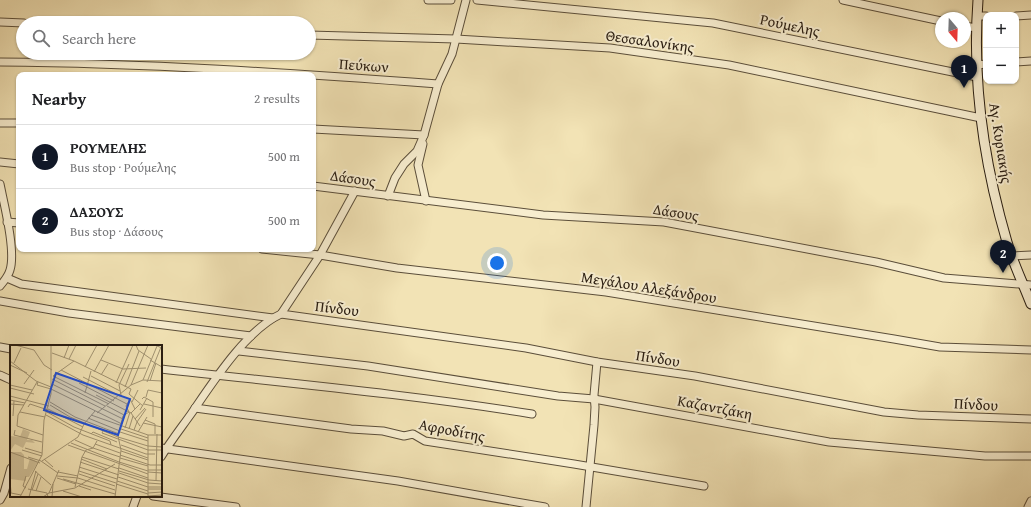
<!DOCTYPE html>
<html lang="en">
<head>
<meta charset="utf-8">
<style>
  :root { --surface:#fff; --page:#f6f6f6; --text:#202124; --muted:#757577; --line:#e0e0e0; --accent:#111827 }
  body { margin:0; font-family:"Gentium Book Plus",serif; background:var(--page); color:var(--text) }
  .controls { position:absolute; right:12px; top:12px; display:grid; overflow:hidden; border-radius:8px; box-shadow:0 1px 3px #0004 }
  .controls button { width:36px; height:36px; display:grid; place-items:center; padding:0; border:0; border-bottom:1px solid var(--line); background:var(--surface); color:var(--text); font:20px sans-serif }
  .compass { position:absolute; left:935px; top:12px; width:36px; height:36px; border-radius:50%; background:var(--surface); box-shadow:0 1px 3px #0004; rotate:161deg }
  .you { position:absolute; left:497px; top:263px; width:14px; height:14px; margin:-10px; border:3px solid #fff; border-radius:50%; background:#1a73e8; box-shadow:0 0 0 6px #1a73e833 }
  .badge { display:grid; place-items:center; width:26px; height:26px; border-radius:50%; background:var(--accent); color:#fff; font-size:13px; font-weight:700 }
  .pin { position:absolute; translate:-50% -33px; filter:drop-shadow(0 1px 2px #0008) }
  .pin::after { content:''; position:absolute; top:21px; width:14px; height:12px; background:inherit; clip-path:polygon(0 0,100% 0,50% 100%) }
  .list { margin:0; padding:0; list-style:none }
  h2 { display:flex; justify-content:space-between; align-items:center; height:52px; margin:0; padding:0 16px; font-size:17px }
  h2 small { font-size:13px; font-weight:400; color:var(--muted) }
  .list li { display:grid; grid-template-columns:26px 1fr auto; gap:12px; align-items:center; box-sizing:border-box; height:64px; padding:0 16px; border-top:1px solid var(--line) }
  .list b { display:block; font-size:15px; white-space:nowrap }
  .list p { margin:0; font-size:13px; white-space:nowrap; color:var(--muted) }
  .list em { font-size:13px; font-style:normal; color:var(--muted) }
  .icon { flex:none; width:22px; height:22px; fill:none; stroke:currentColor; stroke-width:2; stroke-linecap:round; stroke-linejoin:round }
  .map { position:relative; flex:none; width:1031px; height:507px; overflow:hidden }
  .search { position:absolute; background:var(--surface); box-shadow:0 1px 3px #0004; left:16px; top:16px; width:300px; height:44px; display:flex; align-items:center; gap:10px; box-sizing:border-box; padding:0 14px; border-radius:22px; color:var(--muted); font-size:15px }
  .panel { position:absolute; background:var(--surface); box-shadow:0 1px 3px #0004; left:16px; top:72px; width:300px; height:180px; border-radius:8px }
  .map>svg:first-child { display:block }
  .lines { fill:none; stroke-linecap:round; stroke-linejoin:round }
  .street-casing { stroke:#5b4e3a; stroke-width:9 }
  .secondary-casing { stroke:#291d11; stroke-width:11 }
  .street { stroke:#f7edcf; stroke-width:7 }
  .secondary { stroke:#f7edcf; stroke-width:9 }
  .labels { text-anchor:middle; dominant-baseline:central; stroke-width:4; stroke-linejoin:round; paint-order:stroke }
  .street-label { font-size:15px; fill:#291d11; stroke:#f7edcf }
  .inset-road { fill:none; stroke:#a29473; stroke-width:1 }
  .view { fill:#1d4ed8; fill-opacity:0.15; stroke:#1d4ed8; stroke-width:2 }
  .inset-edge { fill:none; stroke:#291d11; stroke-width:2 }
</style>
</head>
<body>
<div class="map">
<svg width="1031" height="507" viewBox="0 0 1031 507">
  <rect width="100%" height="100%" fill="#f2e3b5"/>
  <filter id="stains"><feTurbulence type="fractalNoise" baseFrequency=".005" numOctaves="4"/><feColorMatrix values="0 0 0 0 .2 0 0 0 0 .09 0 0 0 0 .02 0 0 0 .5 -.17"/></filter>
  <radialGradient id="worn" r=".72"><stop offset=".6" stop-color="#630" stop-opacity="0"/><stop offset="1" stop-color="#630" stop-opacity=".3"/></radialGradient>
  <g class="lines">
    <!-- street casing -->
    <g class="street-casing">
      <g id="street">
        <polyline points="428,0 451,0"/>
        <polyline points="477,0 713,23 977,77"/>
        <polyline points="843,0 941,21"/>
        <polyline points="977,16 986,16"/>
        <polyline points="1016,16 1031,15"/>
        <polyline points="0,22 24,23"/>
        <polyline points="965,26 976,28"/>
        <polyline points="309,35 456,39 610,48 729,65 981,118"/>
        <path d="M 0,62 C 146,63 292,73 438,84"/>
        <polyline points="1016,62 1031,61"/>
        <polyline points="977,65 986,64"/>
        <polyline points="0,123 19,123"/>
        <polyline points="313,129 424,135"/>
        <polyline points="423,144 418,165 426,201"/>
        <polyline points="0,162 19,164"/>
        <path d="M 0,184 C 4,204 16,251 10,270 C 8,277 4,281 0,286"/>
        <polyline points="313,186 543,215 664,222 876,262 944,278 1031,285"/>
        <polyline points="388,196 395,178 404,164 417,151 424,135 438,84 452,54 466,0"/>
        <polyline points="7,222 19,223"/>
        <polyline points="262,249 320,255 397,268 606,292 894,339 940,347 1031,350"/>
        <polyline points="1012,256 1031,255"/>
        <polyline points="7,278 21,284 273,318"/>
        <polyline points="0,301 69,313 251,336"/>
        <polyline points="281,314 526,348 597,362 695,376 884,412 918,415 1031,419"/>
        <polyline points="0,347 11,349"/>
        <polyline points="239,351 368,366 558,396 594,399 829,442 985,456 1031,456"/>
        <path d="M 161,369 C 285,383 409,394 532,414"/>
        <polyline points="0,375 11,380"/>
        <polyline points="195,408 351,429 383,431 404,436 413,434 425,441 574,464 704,486"/>
        <polyline points="161,448 398,481 545,507"/>
        <path d="M 161,457 C 170,442 181,428 191,414 C 213,382 246,330 281,314 L 320,255 L 355,191"/>
        <polyline points="153,496 236,507"/>
        <polyline points="0,500 4,493 11,468"/>
        <polyline points="133,507 137,496"/>
        <polyline points="586,507 594,425 595,407 594,395 597,362"/>
        <polyline points="1028,507 1031,501"/>
      </g>
    </g>
    <!-- secondary casing -->
    <g class="secondary-casing">
      <path id="secondary" d="M 978,0 C 972,81 984,164 1007,242 C 1013,263 1023,283 1031,304"/>
    </g>
    <!-- street -->
    <use href="#street" class="street"/>
    <!-- secondary -->
    <use href="#secondary" class="secondary"/>
  </g>
  <g class="labels">
    <!-- street labels -->
    <g class="street-label">
      <text transform="translate(790 25) rotate(12)">Ρούμελης</text>
      <text transform="translate(650 41) rotate(8)">Θεσσαλονίκης</text>
      <text transform="translate(364 65) rotate(4)">Πεύκων</text>
      <text transform="translate(1001 143) rotate(81)">Αγ. Κυριακής</text>
      <text transform="translate(353 178) rotate(8)">Δάσους</text>
      <text transform="translate(676 212) rotate(9)">Δάσους</text>
      <text transform="translate(649 287) rotate(9)">Μεγάλου Αλεξάνδρου</text>
      <text transform="translate(337 308) rotate(7)">Πίνδου</text>
      <text transform="translate(658 358) rotate(9)">Πίνδου</text>
      <text transform="translate(976 404) rotate(3)">Πίνδου</text>
      <text transform="translate(715 407) rotate(11)">Καζαντζάκη</text>
      <text transform="translate(452 430) rotate(11)">Αφροδίτης</text>
    </g>
  </g>
  <!-- overview -->
  <g transform="translate(10 345)">
    <rect width="152" height="152" fill="#f2e3b5"/>
    <path d="M 13,84 L 20,87 L 17,95 L 22,95 L 25,98 L 16,97 L 13,103 L 5,99 L 0,106 L 0,91 L 10,92 ZM 0,107 L 11,107 L 14,110 L 14,124 L 17,124 L 20,113 L 28,117 L 19,132 L 16,132 L 16,136 L 0,134 Z" fill="#d0c199"/>
    <path class="inset-road" d="M 5,0 L 24,5 L 34,20 L 42,25M 126,0 L 128,5 L 141,14M 42,8 L 64,16 L 121,44 L 119,49 L 133,61M 54,13 L 59,0M 59,14 L 66,0M 91,15 L 113,24 L 136,23M 140,15 L 152,22M 0,16 L 26,36 L 41,42M 4,18 L 11,3M 0,20 L 17,28M 75,22 L 87,0M 51,25 L 117,59M 84,27 L 99,0M 91,30 L 98,19M 43,31 L 99,59M 43,31 L 64,16M 81,31 L 110,46M 73,32 L 110,51M 42,34 L 95,61M 133,35 L 147,1 L 152,3M 140,36 L 146,18M 27,37 L 8,70 L 7,81 L 33,90M 28,37 L 27,40 L 41,44 L 112,79M 137,37 L 151,2M 69,38 L 104,56M 106,38 L 123,0M 14,39 L 24,25M 42,39 L 113,74M 0,40 L 22,45M 121,40 L 138,0M 115,42 L 129,6M 0,43 L 24,49M 75,48 L 81,26M 86,50 L 121,68 L 130,81M 111,50 L 109,40 L 119,19M 0,51 L 39,61M 136,52 L 138,45 L 152,48M 132,54 L 134,52 L 143,57M 0,55 L 15,58M 40,57 L 65,72 L 109,89M 122,57 L 128,45M 143,57 L 143,72M 0,59 L 14,60M 134,59 L 152,63M 40,60 L 60,72 L 108,92 L 138,101 L 152,102M 97,61 L 114,70M 18,62 L 20,59 L 38,65M 38,64 L 73,82M 130,65 L 137,53M 10,67 L 35,72M 37,67 L 64,82 L 100,96 L 101,100M 87,68 L 121,40 L 133,35 L 152,36M 121,68 L 130,59M 36,70 L 73,90 L 138,113M 81,70 L 138,90 L 152,90M 3,71 L 4,56M 78,73 L 110,86M 125,74 L 135,63M 135,75 L 145,79 L 145,89M 133,78 L 152,82M 115,83 L 120,67M 111,84 L 138,93M 119,84 L 123,71M 5,85 L 4,90 L 32,97M 124,85 L 127,77 L 136,64M 93,86 L 92,88 L 138,105 L 152,105M 110,87 L 138,96M 128,87 L 137,72M 81,89 L 83,87 L 107,97M 65,95 L 83,103M 61,98 L 109,117M 85,99 L 110,108M 58,100 L 138,129M 111,100 L 136,109 L 145,109M 15,103 L 32,108M 83,103 L 110,112M 12,105 L 32,111M 111,106 L 138,115M 0,107 L 30,118M 110,110 L 140,120 L 152,120M 18,112 L 31,116M 72,112 L 109,124M 110,113 L 138,121M 34,114 L 43,122M 71,114 L 97,124M 31,116 L 48,128M 32,116 L 68,92 L 74,79 L 85,66M 70,117 L 109,130M 109,117 L 138,126M 69,122 L 107,134M 109,123 L 138,133M 138,125 L 152,125M 25,126 L 41,140M 69,126 L 106,138M 109,126 L 139,135 L 152,136M 48,127 L 68,131M 138,127 L 152,128M 109,128 L 138,138 L 152,139M 69,129 L 105,141M 47,131 L 68,133M 108,132 L 138,142 L 152,142M 47,133 L 66,139M 68,133 L 105,145M 53,134 L 105,149M 0,135 L 1,148 L 11,150M 107,136 L 138,146M 146,136 L 147,89M 106,139 L 138,149M 69,141 L 81,145M 65,142 L 72,112 L 76,105 L 83,103 L 87,96M 16,143 L 13,141 L 16,131M 18,144 L 37,148 L 38,152M 138,144 L 152,144M 22,145 L 28,129M 26,146 L 31,132M 53,146 L 72,152M 39,148 L 49,125M 138,148 L 152,147M 138,151 L 152,150M 10,152 L 32,110 L 34,75 L 41,49 L 41,0M 19,152 L 26,126M 33,152 L 39,148 L 65,143 L 105,119M 42,152 L 43,139M 105,152 L 111,105 L 108,91 L 113,71 L 119,67 L 116,61 L 120,54 L 125,64M 138,152 L 138,90"/>
    <path class="view" d="M 46,28 L 120,54 L 108,90 L 34,65 Z"/>
    <rect width="152" height="152" class="inset-edge"/>
  </g>
  <rect width="100%" height="100%" filter="url(#stains)"/>
  <rect width="100%" height="100%" fill="url(#worn)"/>
</svg>
<div class="controls">
<button>+</button>
<button>−</button>
</div>
<svg class="compass" viewBox="-18 -18 36 36"><path d="M0-13l5 13h-10z" fill="#e53935"/><path d="M0 13l5-13h-10z" fill="#757577"/></svg>
<div class="you"></div>
<div class="pin badge" style="left:964px;top:88px">1</div>
<div class="pin badge" style="left:1003px;top:273px">2</div>
<div class="search"><svg class="icon" aria-label="search" viewBox="0 0 24 24"><circle cx="10" cy="10" r="6"/><path d="M15 15l6 6"/></svg>Search here</div>
<section class="panel">
<h2>Nearby<small>2 results</small></h2>
<ul class="list">
<li><span class="badge">1</span><div><b>ΡΟΥΜΕΛΗΣ</b><p>Bus stop · Ρούμελης</p></div><em>500 m</em></li>
<li><span class="badge">2</span><div><b>ΔΑΣΟΥΣ</b><p>Bus stop · Δάσους</p></div><em>500 m</em></li>
</ul>
</section>
</div>
</body>
</html>
